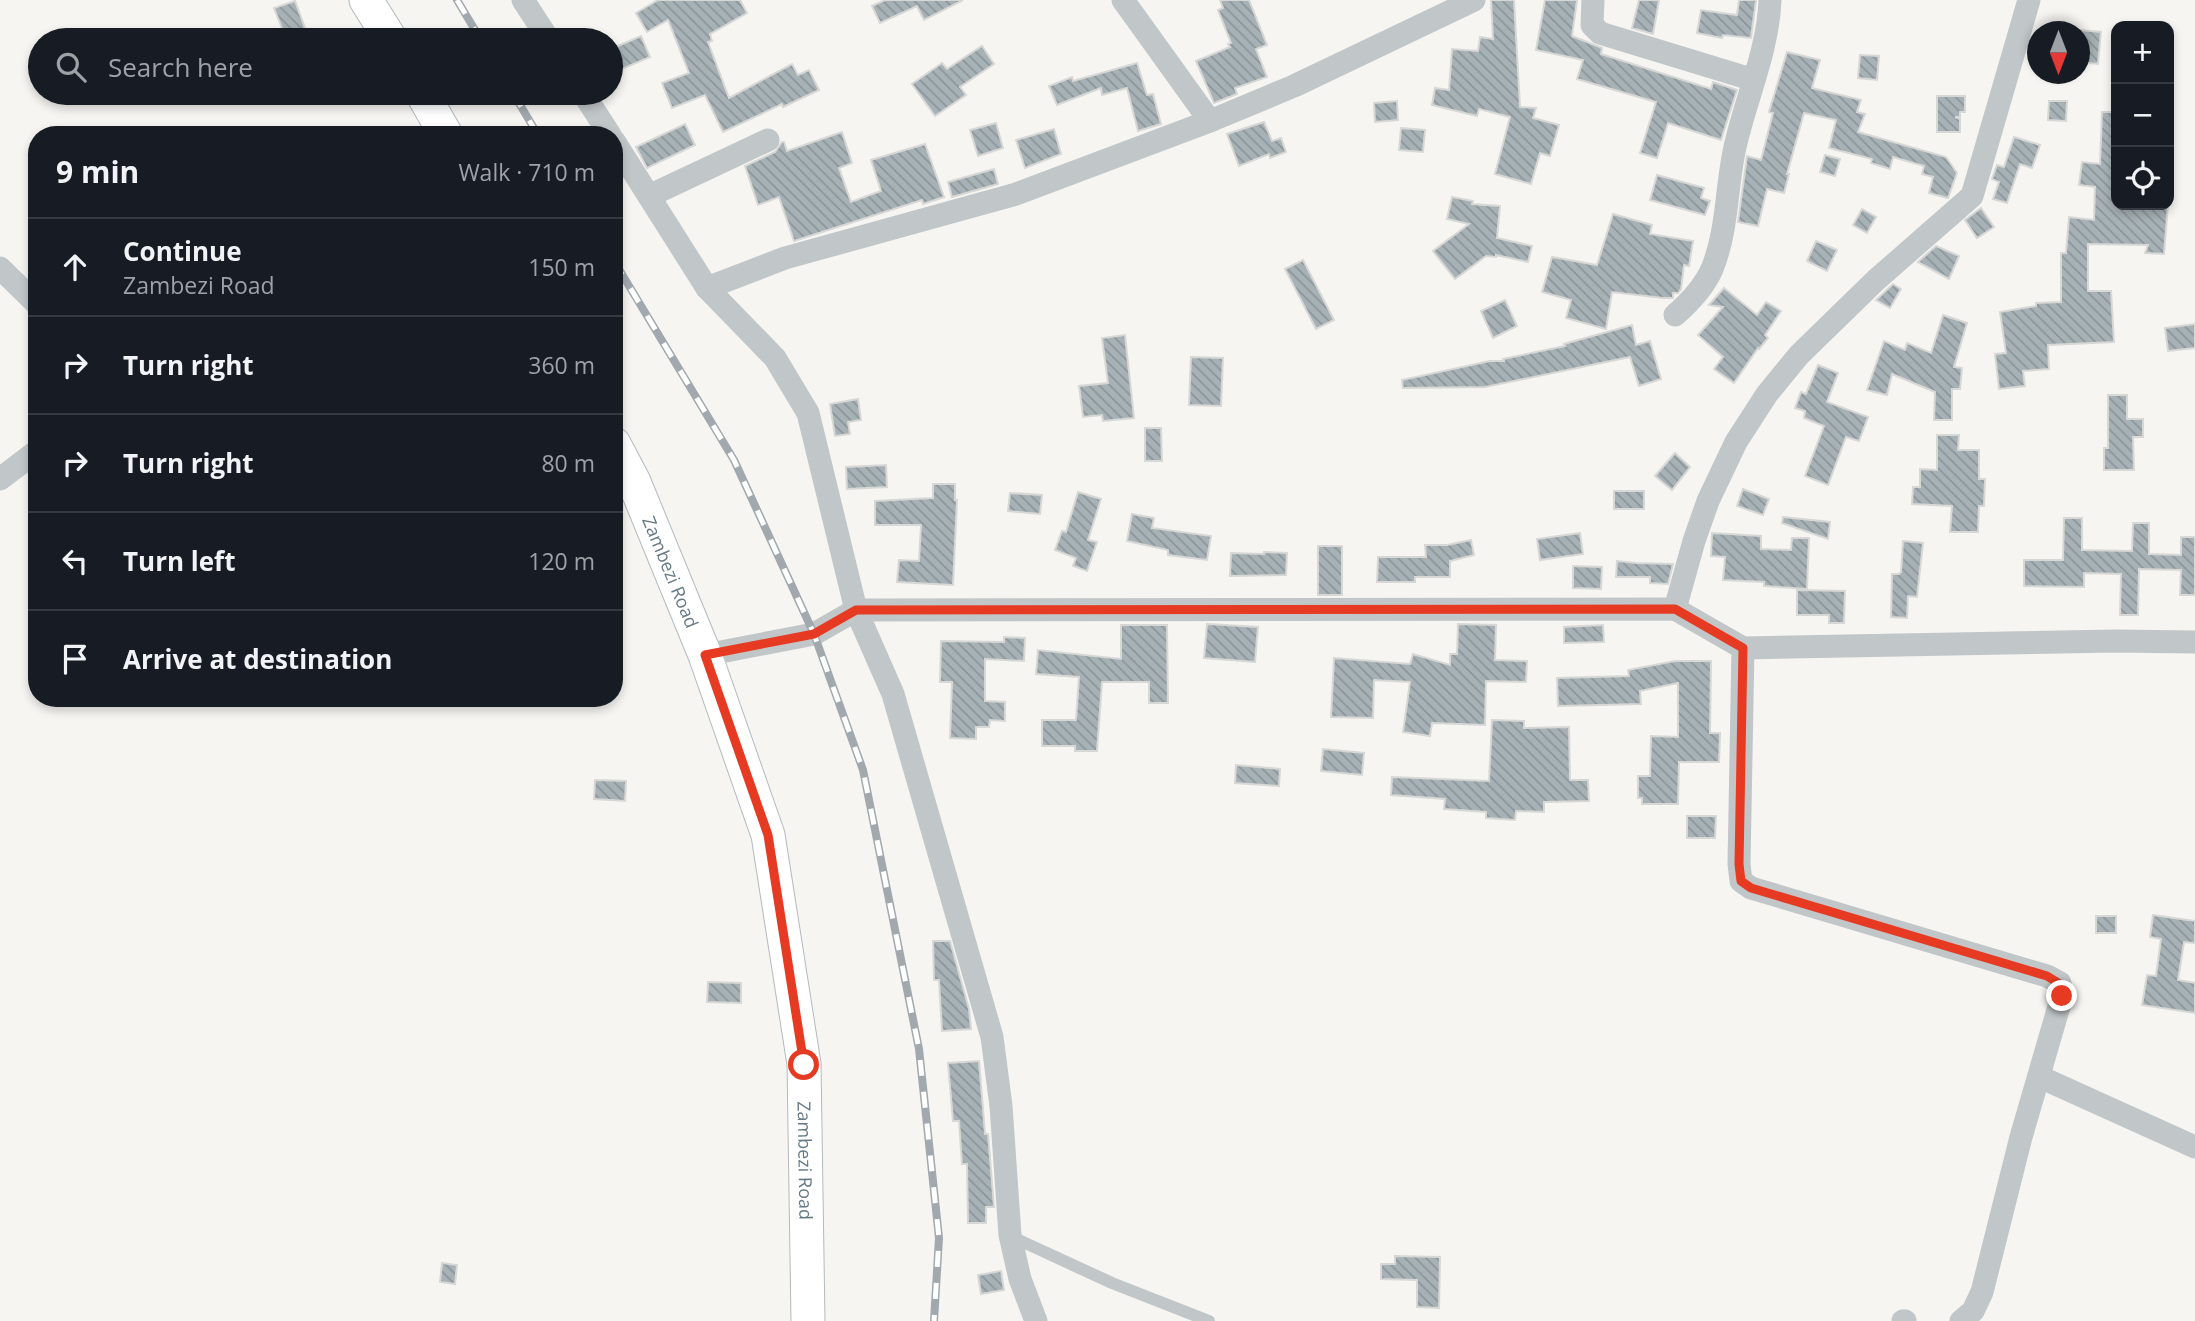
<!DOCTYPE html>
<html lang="en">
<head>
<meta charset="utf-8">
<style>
  :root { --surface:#171b24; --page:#20242c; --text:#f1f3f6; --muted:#9ea1a6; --line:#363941 }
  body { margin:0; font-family:"Open Sans",sans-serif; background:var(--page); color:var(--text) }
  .controls { position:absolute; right:21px; top:21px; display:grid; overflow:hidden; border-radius:14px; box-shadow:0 4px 10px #0003 }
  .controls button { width:63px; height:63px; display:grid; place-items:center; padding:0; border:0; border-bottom:2px solid var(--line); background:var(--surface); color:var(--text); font:35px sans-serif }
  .compass { position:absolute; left:2027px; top:21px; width:63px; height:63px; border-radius:50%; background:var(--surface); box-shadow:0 4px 10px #0003; rotate:180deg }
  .stop { position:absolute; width:21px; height:21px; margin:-16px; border:5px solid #e63b22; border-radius:50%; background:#fff }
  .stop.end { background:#e63b22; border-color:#fff; box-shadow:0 2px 7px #0008 }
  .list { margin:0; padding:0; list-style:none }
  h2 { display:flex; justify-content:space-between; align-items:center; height:91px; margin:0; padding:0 28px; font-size:30px }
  h2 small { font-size:23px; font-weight:400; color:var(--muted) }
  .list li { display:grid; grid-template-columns:46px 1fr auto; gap:21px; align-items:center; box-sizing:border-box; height:98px; padding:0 28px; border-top:2px solid var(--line) }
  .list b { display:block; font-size:26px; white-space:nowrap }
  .list p { margin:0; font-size:23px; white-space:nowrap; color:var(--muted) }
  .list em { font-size:23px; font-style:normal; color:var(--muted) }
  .icon { flex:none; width:38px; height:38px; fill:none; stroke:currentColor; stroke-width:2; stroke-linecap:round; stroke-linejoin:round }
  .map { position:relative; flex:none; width:2195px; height:1321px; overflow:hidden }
  .search { position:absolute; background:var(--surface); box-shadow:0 4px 10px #0003; left:28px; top:28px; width:595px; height:77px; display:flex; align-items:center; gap:18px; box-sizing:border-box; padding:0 24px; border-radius:38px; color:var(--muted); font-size:26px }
  .panel { position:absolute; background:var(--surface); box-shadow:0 4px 10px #0003; left:28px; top:126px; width:595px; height:581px; border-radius:28px }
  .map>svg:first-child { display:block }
  .building { fill:url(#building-back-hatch); stroke:#d7d7d5; stroke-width:2 }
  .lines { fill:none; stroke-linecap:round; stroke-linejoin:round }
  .secondary-casing { stroke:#b3babd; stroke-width:35 }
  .service { stroke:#c1c6c8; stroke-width:12 }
  .minor { stroke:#c1c6c8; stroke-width:23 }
  .secondary { stroke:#fff; stroke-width:33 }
  .rail-casing { stroke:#a1a9ae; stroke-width:8 }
  .rail { stroke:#fff; stroke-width:5; stroke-dasharray:16; stroke-linecap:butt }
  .route { stroke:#e63b22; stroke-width:9 }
  .labels { text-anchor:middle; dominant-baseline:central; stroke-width:7; stroke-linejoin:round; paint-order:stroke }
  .street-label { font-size:18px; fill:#647984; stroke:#fff }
</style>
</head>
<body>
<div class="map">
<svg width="2195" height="1321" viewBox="0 0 2195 1321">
  <defs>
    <pattern id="building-back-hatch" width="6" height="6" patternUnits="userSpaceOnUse" patternTransform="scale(1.75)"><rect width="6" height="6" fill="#a7b2b6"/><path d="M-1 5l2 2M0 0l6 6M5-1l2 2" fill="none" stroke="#8c969a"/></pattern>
  </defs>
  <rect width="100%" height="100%" fill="#f6f5f2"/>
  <!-- building -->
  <g class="building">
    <polygon points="658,0 740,0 747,13 710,34 712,41 708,42 729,98 792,64 798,75 809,70 819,90 783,107 782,104 723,132 705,95 672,108 662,83 689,73 668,20 647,32 636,13"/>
    <polygon points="885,0 963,0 924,20 917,6 880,23 872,6"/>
    <polygon points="1220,0 1249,0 1267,45 1256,49 1267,77 1235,88 1237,94 1214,103 1196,61 1230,47 1228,44 1231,43 1218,10 1223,8"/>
    <polygon points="1491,0 1514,0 1520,107 1536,108 1533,118 1559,125 1550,156 1540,153 1531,184 1495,174 1510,117 1479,109 1477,116 1432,105 1435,88 1449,90 1452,49 1478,51 1480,37 1493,39"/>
    <polygon points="1545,0 1577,0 1572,36 1602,48 1601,54 1711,89 1713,82 1737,90 1721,140 1668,123 1657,158 1640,153 1656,102 1577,79 1583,60 1536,50"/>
    <polygon points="1639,0 1659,0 1653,34 1632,28"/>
    <polygon points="1739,0 1756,0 1751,38 1723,35 1722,38 1697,33 1701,10 1737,15"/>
    <polygon points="295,1 305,28 285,36 274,8"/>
    <polygon points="2080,30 2101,32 2098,64 2080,62"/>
    <polygon points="641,36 650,57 615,72 611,63 611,49"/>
    <polygon points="982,46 994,64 960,87 966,95 935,116 912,84 942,63 947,69"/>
    <polygon points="1787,52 1820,60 1812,88 1861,100 1857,112 1865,114 1858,132 1946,157 1957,173 1948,198 1929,193 1933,177 1922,174 1924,166 1893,157 1890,169 1871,163 1872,159 1829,148 1836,120 1804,113 1787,174 1789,174 1784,193 1767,189 1758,226 1738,222 1747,156 1761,160 1773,113 1769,112"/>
    <polygon points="1860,55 1879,56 1877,80 1858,78"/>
    <polygon points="1137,63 1147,95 1153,94 1161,124 1138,131 1127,88 1102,95 1101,88 1057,105 1049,86 1072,77 1073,81"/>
    <polygon points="1937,96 1965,96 1965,112 1960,112 1960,117 1955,117 1960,119 1960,132 1937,132"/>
    <polygon points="1397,101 1398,120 1375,122 1374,103"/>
    <polygon points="2049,101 2067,101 2066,121 2048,120"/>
    <polygon points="2102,112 2116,112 2116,205 2168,205 2164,254 2145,253 2148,245 2088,244 2088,291 2111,291 2114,342 2048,345 2049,369 2023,371 2025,386 1999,389 1995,354 2006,353 2000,312 2036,306 2036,303 2061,302 2061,253 2066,253 2069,217 2094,220 2095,187 2079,185 2082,162 2100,164"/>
    <polygon points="1264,122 1272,141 1281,138 1286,152 1270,158 1269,154 1239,166 1227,134"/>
    <polygon points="996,123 1003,148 978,156 970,130"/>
    <polygon points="685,124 695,145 647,168 636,147"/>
    <polygon points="1401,128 1425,130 1423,152 1399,150"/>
    <polygon points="1054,129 1061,154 1025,168 1016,140"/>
    <polygon points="842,132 852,163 839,168 851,202 881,191 871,160 925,144 944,197 923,204 922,200 794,241 779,197 758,205 745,166 775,152 782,142 784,142 787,151"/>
    <polygon points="2014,137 2040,145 2032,168 2020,164 2007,203 1993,199 1999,182 1992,179 1997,165 2004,167"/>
    <polygon points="1825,155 1840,159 1835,176 1820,172"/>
    <polygon points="994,169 998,184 952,197 948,182"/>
    <polygon points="1657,175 1704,188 1701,198 1710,201 1705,215 1650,200"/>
    <polygon points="1452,197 1473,201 1472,204 1500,206 1497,238 1532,246 1528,262 1496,255 1496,257 1486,256 1455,279 1433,251 1469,224 1447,219"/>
    <polygon points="1981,208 1994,227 1977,238 1965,220"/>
    <polygon points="1862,209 1876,217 1867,233 1853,225"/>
    <polygon points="1613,214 1652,225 1650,234 1693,241 1689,266 1684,265 1681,289 1678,293 1673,293 1673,298 1663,298 1612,292 1606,329 1566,318 1571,300 1542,292 1552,257 1597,265"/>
    <polygon points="1816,241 1837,250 1827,271 1807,261"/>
    <polygon points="1936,246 1959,256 1949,279 1918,262"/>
    <polygon points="1303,260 1334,320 1316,329 1285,269"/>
    <polygon points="1893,284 1901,289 1890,308 1876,300"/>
    <polygon points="1724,288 1757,315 1766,302 1781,311 1765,335 1768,338 1759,349 1758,348 1734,383 1714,369 1723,357 1698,335 1723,307 1709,305"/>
    <polygon points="1505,300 1517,326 1493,338 1481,311"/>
    <polygon points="1943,315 1967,323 1954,367 1962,368 1960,389 1952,389 1952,420 1934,420 1935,392 1892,374 1887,395 1867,390 1884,341 1905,350 1907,343 1931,353"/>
    <polygon points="2195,324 2195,348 2168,351 2165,328"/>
    <polygon points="1632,325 1636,345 1650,341 1661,379 1639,386 1630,357 1485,387 1403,388 1402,380 1490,361 1504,361 1503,359 1565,346 1564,344"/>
    <polygon points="1125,335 1134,418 1103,421 1102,415 1083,417 1079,386 1108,383 1102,338"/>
    <polygon points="1191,357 1223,358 1221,406 1189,405"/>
    <polygon points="1818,365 1838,373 1827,402 1868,417 1859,441 1846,437 1828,485 1805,476 1824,426 1804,418 1805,411 1795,408 1801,392 1806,394"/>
    <polygon points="2108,395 2127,395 2127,419 2143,419 2143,437 2133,437 2134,470 2104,470 2104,448 2108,448"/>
    <polygon points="858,399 861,420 848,422 850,434 835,436 830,404"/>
    <polygon points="1145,428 1161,428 1162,461 1145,461"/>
    <polygon points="1937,435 1959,435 1958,450 1979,450 1979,479 1985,479 1984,506 1979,506 1978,532 1950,532 1952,506 1912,504 1913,487 1920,487 1920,469 1937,470"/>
    <polygon points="1675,453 1690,467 1672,490 1655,476"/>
    <polygon points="886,465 887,487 847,489 846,467"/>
    <polygon points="933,484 955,484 955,500 957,500 953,585 897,582 899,560 919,561 921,525 875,525 875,501 933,498"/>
    <polygon points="1743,489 1769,499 1763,515 1737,506"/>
    <rect x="1614" y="491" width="30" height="18"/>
    <polygon points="1078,492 1101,499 1088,540 1097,542 1087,571 1073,566 1076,558 1055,550 1062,531 1066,532"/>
    <polygon points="1010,493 1042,495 1040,514 1008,511"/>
    <polygon points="1132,514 1154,518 1152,528 1211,536 1207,560 1168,555 1168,550 1127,541"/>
    <polygon points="1783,517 1830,522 1828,539 1782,523"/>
    <polygon points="2064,518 2082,518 2082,550 2132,551 2133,523 2149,523 2149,554 2181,555 2181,537 2195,537 2195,595 2180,595 2181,570 2139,569 2138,615 2120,615 2121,574 2084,573 2084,587 2024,586 2024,560 2063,560"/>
    <polygon points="1580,533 1583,554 1540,560 1537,539"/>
    <polygon points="1712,533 1761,536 1761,549 1791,550 1792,538 1809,538 1807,589 1764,586 1764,582 1723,580 1725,557 1711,556"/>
    <polygon points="1471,540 1474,555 1450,561 1450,577 1415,577 1415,582 1377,582 1378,557 1426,557 1425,545 1447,545"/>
    <polygon points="1903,541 1923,543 1917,597 1908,596 1907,618 1891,617 1892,574 1899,574 1901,572"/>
    <rect x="1318" y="546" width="24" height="49"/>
    <polygon points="1264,552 1287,553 1286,575 1230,576 1231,553 1264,554"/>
    <polygon points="1617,561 1636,563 1673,564 1668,584 1650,583 1650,577 1616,577"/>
    <polygon points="1573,566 1602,567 1601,589 1573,588"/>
    <polygon points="1797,590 1845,591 1844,623 1829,623 1829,615 1797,615"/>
    <polygon points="1207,624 1258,627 1255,662 1204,658"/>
    <polygon points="1458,624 1496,625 1495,660 1527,661 1526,682 1486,681 1485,725 1432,723 1430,736 1403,732 1410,682 1374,680 1373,718 1331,717 1334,658 1410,664 1413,654 1450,665 1450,654 1457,654"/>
    <polygon points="1121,625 1167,625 1168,703 1149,703 1149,682 1102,682 1097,751 1075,751 1075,746 1042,746 1042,720 1076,720 1079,677 1036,674 1038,650 1121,659"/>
    <polygon points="1603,625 1604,642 1564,643 1564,627"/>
    <polygon points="1004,637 1025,638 1024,661 985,659 985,701 1005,702 1005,721 990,720 989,727 976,727 976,739 950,738 952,682 940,682 941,641 1004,642"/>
    <polygon points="1675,661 1711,661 1710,733 1720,733 1719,762 1679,762 1678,804 1642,804 1642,798 1638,798 1638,776 1650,776 1651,736 1678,737 1678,683 1640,691 1641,704 1558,706 1557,678 1629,676 1628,670"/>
    <polygon points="1492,720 1524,721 1524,728 1569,727 1570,780 1588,780 1589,801 1544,802 1544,812 1516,811 1515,820 1486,818 1486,812 1444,809 1445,799 1391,795 1392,777 1489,781"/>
    <polygon points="1323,749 1364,753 1362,775 1321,771"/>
    <polygon points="1236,765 1280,769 1279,786 1235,783"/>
    <polygon points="595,780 626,781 625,801 594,799"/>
    <polygon points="1687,816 1716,816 1715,838 1687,838"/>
    <polygon points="2153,915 2195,921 2195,943 2184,942 2178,980 2195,983 2195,1013 2142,1005 2147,975 2156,976 2161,939 2150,937"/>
    <rect x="2096" y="916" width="20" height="17"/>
    <polygon points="933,941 950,941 969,1009 971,1029 942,1031 939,980 934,980"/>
    <polygon points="708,982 741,983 741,1003 707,1002"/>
    <polygon points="979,1061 985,1134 988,1134 994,1207 986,1207 986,1223 968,1223 967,1164 962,1164 959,1121 953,1121 948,1063"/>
    <polygon points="1395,1256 1440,1257 1439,1308 1417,1307 1417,1280 1381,1279 1381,1264 1395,1264"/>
    <polygon points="442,1263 457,1265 455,1284 440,1282"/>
    <polygon points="1001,1271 1004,1290 981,1294 978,1275"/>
  </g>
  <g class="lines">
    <!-- secondary casing -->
    <g class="secondary-casing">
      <g id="secondary">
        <polyline points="366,0 391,40"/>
        <polyline points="422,93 446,135"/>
        <path id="s1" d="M 614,444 L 634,482 L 705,655 L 768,835 L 804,1064 L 808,1321"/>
      </g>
    </g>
    <!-- service -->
    <polyline class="service" points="1010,1236 1112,1283 1209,1321"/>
    <!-- minor -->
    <g class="minor">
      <polyline points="523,0 549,40"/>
      <polyline points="1593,0 1592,25 1600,33 1754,80"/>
      <polyline points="583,93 610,135"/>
      <polyline points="1210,121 1294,86 1474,0"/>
      <polyline points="614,141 707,288 775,358 808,413 856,610 893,694 992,1037 1001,1106 1010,1235 1020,1279 1036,1321"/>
      <polyline points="649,196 768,140"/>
      <polyline points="0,268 37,304"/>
      <polyline points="707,288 785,258 1016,194 1210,121 1123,0"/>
      <path d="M 1675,315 C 1690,302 1704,287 1712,269 C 1728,230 1726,187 1735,147 C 1746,98 1768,51 1770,0"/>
      <polyline points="0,479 37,451"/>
      <polyline points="1675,609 1694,541 1708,501 1736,442 1767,394 1799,355 1876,280 1972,196 2029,0"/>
      <polyline points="1743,648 1739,864 1741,881 1751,888 2047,976 2060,983 2062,996 2021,1137 1982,1292 1973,1311 1961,1321"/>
      <polyline points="705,655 814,634 856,610 1675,609 1743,648 2116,641 2195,642"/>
      <polyline points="2040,1077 2195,1147"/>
      <polyline points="1903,1321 1905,1321"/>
    </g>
    <!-- secondary -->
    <use href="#secondary" class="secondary"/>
    <!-- rail casing -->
    <g class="rail-casing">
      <g id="rail">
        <polyline points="457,0 481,40"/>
        <polyline points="513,93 538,135"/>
        <polyline points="614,261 734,460 814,634 863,770 919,1049 939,1238 934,1321"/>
      </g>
    </g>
    <!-- rail -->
    <use href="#rail" class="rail"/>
  </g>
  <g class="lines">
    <!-- route -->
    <polyline class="route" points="804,1065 768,835 705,655 814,634 856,610 1675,609 1743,648 1739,864 1741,881 1751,888 2047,976 2060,984 2062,996"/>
  </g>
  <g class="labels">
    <!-- street labels -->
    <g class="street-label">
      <text stroke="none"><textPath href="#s1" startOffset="140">Zambezi Road</textPath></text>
      <text stroke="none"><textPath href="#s1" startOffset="749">Zambezi Road</textPath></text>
    </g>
  </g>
</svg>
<div class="controls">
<button>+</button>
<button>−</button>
<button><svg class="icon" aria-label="locate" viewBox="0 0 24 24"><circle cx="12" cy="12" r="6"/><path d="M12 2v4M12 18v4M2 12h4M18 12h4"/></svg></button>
</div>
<svg class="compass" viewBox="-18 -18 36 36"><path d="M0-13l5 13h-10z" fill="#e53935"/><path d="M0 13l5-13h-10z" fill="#9ea1a6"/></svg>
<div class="stop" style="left:804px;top:1065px"></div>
<div class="stop end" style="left:2062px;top:996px"></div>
<div class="search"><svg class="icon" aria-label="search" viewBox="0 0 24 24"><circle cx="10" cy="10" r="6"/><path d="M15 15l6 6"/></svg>Search here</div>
<section class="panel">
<h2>9 min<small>Walk · 710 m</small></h2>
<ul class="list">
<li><svg class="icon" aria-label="ahead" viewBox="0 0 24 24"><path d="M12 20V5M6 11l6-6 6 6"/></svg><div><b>Continue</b><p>Zambezi Road</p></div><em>150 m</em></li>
<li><svg class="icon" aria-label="right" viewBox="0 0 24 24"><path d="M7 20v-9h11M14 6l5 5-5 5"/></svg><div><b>Turn right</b></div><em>360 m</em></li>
<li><svg class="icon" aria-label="right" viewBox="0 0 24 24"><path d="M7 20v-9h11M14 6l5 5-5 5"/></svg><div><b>Turn right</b></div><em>80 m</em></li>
<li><svg class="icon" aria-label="left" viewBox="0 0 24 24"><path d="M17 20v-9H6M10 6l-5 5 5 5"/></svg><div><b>Turn left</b></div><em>120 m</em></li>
<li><svg class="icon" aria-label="arrive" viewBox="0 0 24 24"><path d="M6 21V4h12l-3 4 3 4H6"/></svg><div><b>Arrive at destination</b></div></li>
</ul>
</section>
</div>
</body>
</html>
